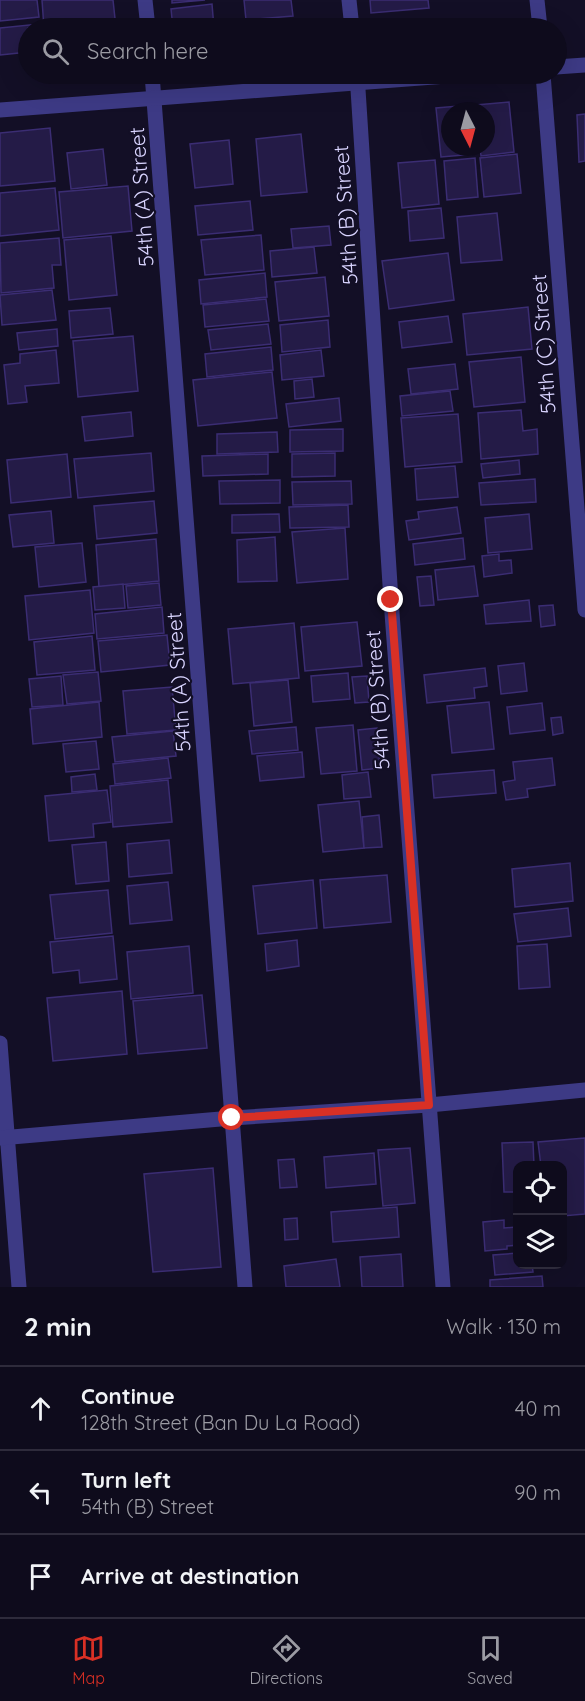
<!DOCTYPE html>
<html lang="en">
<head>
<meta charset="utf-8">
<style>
  :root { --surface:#0e0b1c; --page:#171425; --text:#f1f3f6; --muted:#9b9ba3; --line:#2e2b3b; --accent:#d93025 }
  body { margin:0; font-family:Quicksand,sans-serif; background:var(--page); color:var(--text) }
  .controls { position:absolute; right:18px; bottom:18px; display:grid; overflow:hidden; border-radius:12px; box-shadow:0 6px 24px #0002 }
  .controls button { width:54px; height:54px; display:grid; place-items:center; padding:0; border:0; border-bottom:2px solid var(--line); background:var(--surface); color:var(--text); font:30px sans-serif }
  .compass { position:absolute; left:441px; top:102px; width:54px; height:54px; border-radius:50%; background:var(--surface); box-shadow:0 6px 24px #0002; rotate:174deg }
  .stop { position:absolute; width:18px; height:18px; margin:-14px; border:4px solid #d93025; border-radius:50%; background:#fff }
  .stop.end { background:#d93025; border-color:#fff; box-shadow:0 2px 6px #0008 }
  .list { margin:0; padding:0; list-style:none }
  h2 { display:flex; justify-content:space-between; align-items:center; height:78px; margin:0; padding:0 24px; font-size:26px }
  h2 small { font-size:20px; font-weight:400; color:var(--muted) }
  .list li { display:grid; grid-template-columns:39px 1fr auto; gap:18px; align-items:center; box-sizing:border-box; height:84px; padding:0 24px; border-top:2px solid var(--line) }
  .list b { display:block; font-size:22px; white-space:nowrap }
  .list p { margin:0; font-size:20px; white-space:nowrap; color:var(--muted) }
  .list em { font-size:20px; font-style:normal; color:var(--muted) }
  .icon { flex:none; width:33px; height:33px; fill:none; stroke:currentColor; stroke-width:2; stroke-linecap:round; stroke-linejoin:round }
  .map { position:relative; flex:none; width:585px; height:1287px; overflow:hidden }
  .search { position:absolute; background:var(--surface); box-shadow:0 6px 24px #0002; left:18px; right:18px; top:18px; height:66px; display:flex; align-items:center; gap:15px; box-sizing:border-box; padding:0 21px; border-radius:33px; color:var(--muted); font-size:22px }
  .sheet { height:330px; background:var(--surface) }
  nav { display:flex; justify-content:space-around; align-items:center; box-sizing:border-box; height:84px; border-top:2px solid var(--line); background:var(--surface); font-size:16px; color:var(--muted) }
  nav a { display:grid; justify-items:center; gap:3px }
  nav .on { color:var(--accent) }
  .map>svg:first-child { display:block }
  .building { fill:#241b47; stroke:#3b2d73; stroke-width:1.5 }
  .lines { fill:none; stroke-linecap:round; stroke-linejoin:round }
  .minor { stroke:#3d3a85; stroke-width:15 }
  .tertiary { stroke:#3d3a85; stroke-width:15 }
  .route { stroke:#d93025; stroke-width:8 }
  .labels { text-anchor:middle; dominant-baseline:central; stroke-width:4.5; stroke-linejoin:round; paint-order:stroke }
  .street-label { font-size:21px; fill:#d9d4ff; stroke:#130f26 }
</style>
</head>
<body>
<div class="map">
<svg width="585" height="1287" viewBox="0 0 585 1287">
  <rect width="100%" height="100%" fill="#130f26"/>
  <!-- building -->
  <g class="building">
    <polygon points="0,0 37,0 39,17 0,21"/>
    <polygon points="42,0 113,0 116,28 44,28"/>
    <polygon points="172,0 205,0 172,3"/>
    <polygon points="244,0 291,0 293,16 246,20"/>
    <polygon points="370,0 428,0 429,8 371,13"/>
    <polygon points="212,4 214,28 173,28 171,9"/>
    <polygon points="39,24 39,28 28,28 28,52 0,55 0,28"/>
    <polygon points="509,102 514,152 481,156 480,147 486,147 486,111 476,111 476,105"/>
    <polygon points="471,105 471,111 450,111 450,147 475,147 475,154 441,157 436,108"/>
    <polygon points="585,114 585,161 579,162 577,115"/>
    <polygon points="50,128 55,181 0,186 0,133"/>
    <polygon points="301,134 307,192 261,196 256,139"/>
    <polygon points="229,140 233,184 195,188 190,144"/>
    <polygon points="103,149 107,185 71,189 67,153"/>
    <polygon points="517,154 521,193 484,197 480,158"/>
    <polygon points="475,158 478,197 447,200 444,161"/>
    <polygon points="435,160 439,204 402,208 398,163"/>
    <polygon points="128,186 132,231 63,238 59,192"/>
    <polygon points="55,188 59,230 0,236 0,193"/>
    <polygon points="250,201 253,230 198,235 195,206"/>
    <polygon points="441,208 444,238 410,241 408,211"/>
    <polygon points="497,213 502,260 461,263 457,217"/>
    <polygon points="329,226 331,245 293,248 291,229"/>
    <polygon points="261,235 264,270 205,275 201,240"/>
    <polygon points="111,236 117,295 69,300 64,240"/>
    <polygon points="59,238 61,265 52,265 54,288 1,293 0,243"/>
    <polygon points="314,247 317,273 272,277 270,251"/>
    <polygon points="448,253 454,300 389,309 382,261"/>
    <polygon points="265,273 267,297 201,304 199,280"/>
    <polygon points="325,277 329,316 279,321 275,282"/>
    <polygon points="52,290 56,320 2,325 0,295"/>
    <polygon points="266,299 269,321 205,327 203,305"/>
    <polygon points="528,307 532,349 467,355 463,314"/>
    <polygon points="110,308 113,334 71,338 69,311"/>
    <polygon points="448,316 452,342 402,348 399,322"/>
    <polygon points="328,320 330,347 282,352 280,325"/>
    <polygon points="268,324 271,344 211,350 208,330"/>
    <polygon points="57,329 58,346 19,350 17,333"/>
    <polygon points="133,336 138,391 78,397 73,341"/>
    <polygon points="271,347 273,370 207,377 205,354"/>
    <polygon points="56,350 59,383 25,386 27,402 8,404 4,365 20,363 20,354"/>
    <polygon points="321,350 324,376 282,380 280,355"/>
    <polygon points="521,357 525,402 474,407 469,362"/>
    <polygon points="455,364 458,389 411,394 408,369"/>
    <polygon points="272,372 277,418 198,426 193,380"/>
    <polygon points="312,379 314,397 295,399 294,381"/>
    <polygon points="450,391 453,411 402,416 400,396"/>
    <polygon points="339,398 341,421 289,427 286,404"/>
    <polygon points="521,410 523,431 537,429 538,454 481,459 478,413"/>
    <polygon points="131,412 133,436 85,441 82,417"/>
    <polygon points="458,414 462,462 405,467 401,418"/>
    <polygon points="343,429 343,451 290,452 290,430"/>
    <polygon points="277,432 278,452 217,454 217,434"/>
    <polygon points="151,453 154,491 78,498 74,459"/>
    <polygon points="335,453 335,476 292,477 292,454"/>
    <polygon points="67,454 71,497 11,503 7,460"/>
    <polygon points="268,454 268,474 203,476 202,456"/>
    <polygon points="519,460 520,474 483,478 481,464"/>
    <polygon points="455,466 458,497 417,500 415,469"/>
    <polygon points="535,479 536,502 481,505 479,483"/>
    <polygon points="280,480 280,503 220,504 219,481"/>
    <polygon points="351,481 352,504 293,505 292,482"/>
    <polygon points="154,501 157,533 97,539 94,506"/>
    <polygon points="348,505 349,527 290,528 289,507"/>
    <polygon points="457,507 461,533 409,540 406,521 419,519 418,512"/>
    <polygon points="51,511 54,543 13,547 9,515"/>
    <polygon points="279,514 280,532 232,533 232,515"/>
    <polygon points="529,514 532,549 488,553 485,518"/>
    <polygon points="345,528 348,579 297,583 292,532"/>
    <polygon points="275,537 277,581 238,582 237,540"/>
    <polygon points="463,538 465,559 415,565 413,544"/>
    <polygon points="156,539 159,581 99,587 96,545"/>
    <polygon points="82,543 86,582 39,587 35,547"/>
    <polygon points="499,554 499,561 511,560 512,573 484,577 482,556"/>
    <polygon points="474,566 478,596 438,600 435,570"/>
    <polygon points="431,576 434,605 420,606 417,577"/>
    <polygon points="159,583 161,605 128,608 126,586"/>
    <polygon points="123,584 125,608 95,610 93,587"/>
    <polygon points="90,590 94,633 29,640 25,596"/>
    <polygon points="529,600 531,621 486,624 484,605"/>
    <polygon points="553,605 555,625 541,627 539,606"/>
    <polygon points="162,607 164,633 97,639 95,614"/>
    <polygon points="357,622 362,666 305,671 301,627"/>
    <polygon points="294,623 299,678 233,684 228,629"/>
    <polygon points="167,635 170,665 101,672 98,641"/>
    <polygon points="92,636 95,670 37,675 34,642"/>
    <polygon points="524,663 527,691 501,694 498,666"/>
    <polygon points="485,668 487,686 474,688 475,698 427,703 424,675"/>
    <polygon points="98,672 101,701 67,704 63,675"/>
    <polygon points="348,673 350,699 313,702 311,676"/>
    <polygon points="61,676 63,705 32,707 29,679"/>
    <polygon points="367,676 369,702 355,703 352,677"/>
    <polygon points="288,680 292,722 254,726 250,683"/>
    <polygon points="172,687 176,730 127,734 123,691"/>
    <polygon points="99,702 102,737 33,744 30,709"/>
    <polygon points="489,702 494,749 452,753 447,706"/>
    <polygon points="542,703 545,730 510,734 507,707"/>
    <polygon points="561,717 563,733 553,735 551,718"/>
    <polygon points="353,725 357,771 321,774 316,728"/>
    <polygon points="296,727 298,750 252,754 249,731"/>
    <polygon points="377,728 380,768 362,770 358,730"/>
    <polygon points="173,731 176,756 115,762 112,737"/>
    <polygon points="96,741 99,769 66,772 63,744"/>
    <polygon points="302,752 304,777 260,781 257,756"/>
    <polygon points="168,758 171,778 115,784 113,764"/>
    <polygon points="552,758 555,785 527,789 528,797 506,800 503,782 515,780 513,762"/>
    <polygon points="494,770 496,793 434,798 432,775"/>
    <polygon points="368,772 371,797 344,799 342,775"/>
    <polygon points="95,774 97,790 72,792 71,777"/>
    <polygon points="168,780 172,822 113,827 110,786"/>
    <polygon points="107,790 111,822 93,824 94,837 49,841 45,796"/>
    <polygon points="359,801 364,848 323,852 318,805"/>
    <polygon points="379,815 382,847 364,848 362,817"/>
    <polygon points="169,840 172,873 129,877 127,844"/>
    <polygon points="106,842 109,881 76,884 72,845"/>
    <polygon points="570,863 573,901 515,907 512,869"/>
    <polygon points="387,875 391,922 324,928 320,880"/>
    <polygon points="313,880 317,928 258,934 253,886"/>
    <polygon points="168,882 172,920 130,924 127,886"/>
    <polygon points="108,890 112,933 55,939 50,895"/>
    <polygon points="568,908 571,936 518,942 514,914"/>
    <polygon points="113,936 117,979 80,983 79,970 53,973 50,942"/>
    <polygon points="297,940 299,966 267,971 265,944"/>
    <polygon points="547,944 550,987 519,989 517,946"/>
    <polygon points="189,946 193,993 131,999 127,952"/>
    <polygon points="122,991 127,1054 53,1061 47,998"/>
    <polygon points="202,995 207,1048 138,1054 133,1001"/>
    <polygon points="585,1138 585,1214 562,1216 562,1166 541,1166 538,1142"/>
    <polygon points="533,1142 534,1166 518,1166 518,1192 504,1192 502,1143"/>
    <polygon points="410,1148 415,1203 383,1206 378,1150"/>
    <polygon points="374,1153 376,1184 326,1188 324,1157"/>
    <polygon points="294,1159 297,1187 280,1188 278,1160"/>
    <polygon points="213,1168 221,1267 153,1272 144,1174"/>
    <polygon points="397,1207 399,1237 333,1242 331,1212"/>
    <polygon points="297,1218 298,1239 285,1240 284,1219"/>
    <polygon points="504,1220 504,1228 516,1227 518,1245 507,1246 507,1249 485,1251 483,1222"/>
    <polygon points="518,1253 518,1264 532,1264 533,1272 495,1275 493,1255"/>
    <polygon points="401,1254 403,1287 362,1287 360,1257"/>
    <polygon points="336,1259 340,1287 286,1287 284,1266"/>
    <polygon points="542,1276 543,1287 490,1287 490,1280"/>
  </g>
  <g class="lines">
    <!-- minor -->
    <g class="minor">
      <polyline points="145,0 148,28"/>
      <polyline points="349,0 352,28"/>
      <polyline points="537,0 540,28"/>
      <polyline points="556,67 585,65"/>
      <polyline points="152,74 245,1287"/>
      <polyline points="357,74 391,600 443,1287"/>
      <polyline points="543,74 585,610"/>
      <polyline points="0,110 473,74"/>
      <polyline points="0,1043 19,1287"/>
    </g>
    <!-- tertiary -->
    <polyline class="tertiary" points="0,1138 232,1118 429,1105 585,1090"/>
  </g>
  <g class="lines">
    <!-- route -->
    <polyline class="route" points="232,1118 429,1105 391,600"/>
  </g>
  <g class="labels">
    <!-- street labels -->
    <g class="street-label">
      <text transform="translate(141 197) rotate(-94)">54th (A) Street</text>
      <text transform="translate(345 215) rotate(-94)">54th (B) Street</text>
      <text transform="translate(543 344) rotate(-94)">54th (C) Street</text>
      <text transform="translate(178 682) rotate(-94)">54th (A) Street</text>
      <text transform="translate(377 700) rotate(-94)">54th (B) Street</text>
    </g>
  </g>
</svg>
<div class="controls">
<button><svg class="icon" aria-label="locate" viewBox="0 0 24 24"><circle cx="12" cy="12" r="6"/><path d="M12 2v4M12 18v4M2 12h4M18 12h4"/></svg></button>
<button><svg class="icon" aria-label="layers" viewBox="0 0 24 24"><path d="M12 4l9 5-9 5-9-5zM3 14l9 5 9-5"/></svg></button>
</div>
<svg class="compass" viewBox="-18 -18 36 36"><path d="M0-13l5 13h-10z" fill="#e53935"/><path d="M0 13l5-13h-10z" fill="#9b9ba3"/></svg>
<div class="stop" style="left:232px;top:1118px"></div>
<div class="stop end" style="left:391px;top:600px"></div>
<div class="search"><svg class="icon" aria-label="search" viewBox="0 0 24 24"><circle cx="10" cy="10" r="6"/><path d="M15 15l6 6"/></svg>Search here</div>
</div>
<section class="sheet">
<h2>2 min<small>Walk · 130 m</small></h2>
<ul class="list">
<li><svg class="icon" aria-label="ahead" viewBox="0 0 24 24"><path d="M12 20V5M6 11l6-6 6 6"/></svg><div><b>Continue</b><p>128th Street (Ban Du La Road)</p></div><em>40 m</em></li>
<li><svg class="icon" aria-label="left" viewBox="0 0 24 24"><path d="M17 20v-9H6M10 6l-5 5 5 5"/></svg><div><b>Turn left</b><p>54th (B) Street</p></div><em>90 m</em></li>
<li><svg class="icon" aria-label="arrive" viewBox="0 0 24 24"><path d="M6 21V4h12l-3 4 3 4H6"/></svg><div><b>Arrive at destination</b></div></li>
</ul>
</section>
<nav>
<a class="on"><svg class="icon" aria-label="map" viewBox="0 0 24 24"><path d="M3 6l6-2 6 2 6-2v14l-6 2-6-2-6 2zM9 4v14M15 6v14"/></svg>Map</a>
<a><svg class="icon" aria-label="directions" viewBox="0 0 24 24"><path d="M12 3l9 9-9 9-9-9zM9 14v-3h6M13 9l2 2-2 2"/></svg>Directions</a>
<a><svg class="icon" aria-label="saved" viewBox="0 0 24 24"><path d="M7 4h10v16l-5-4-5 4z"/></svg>Saved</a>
</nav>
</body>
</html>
